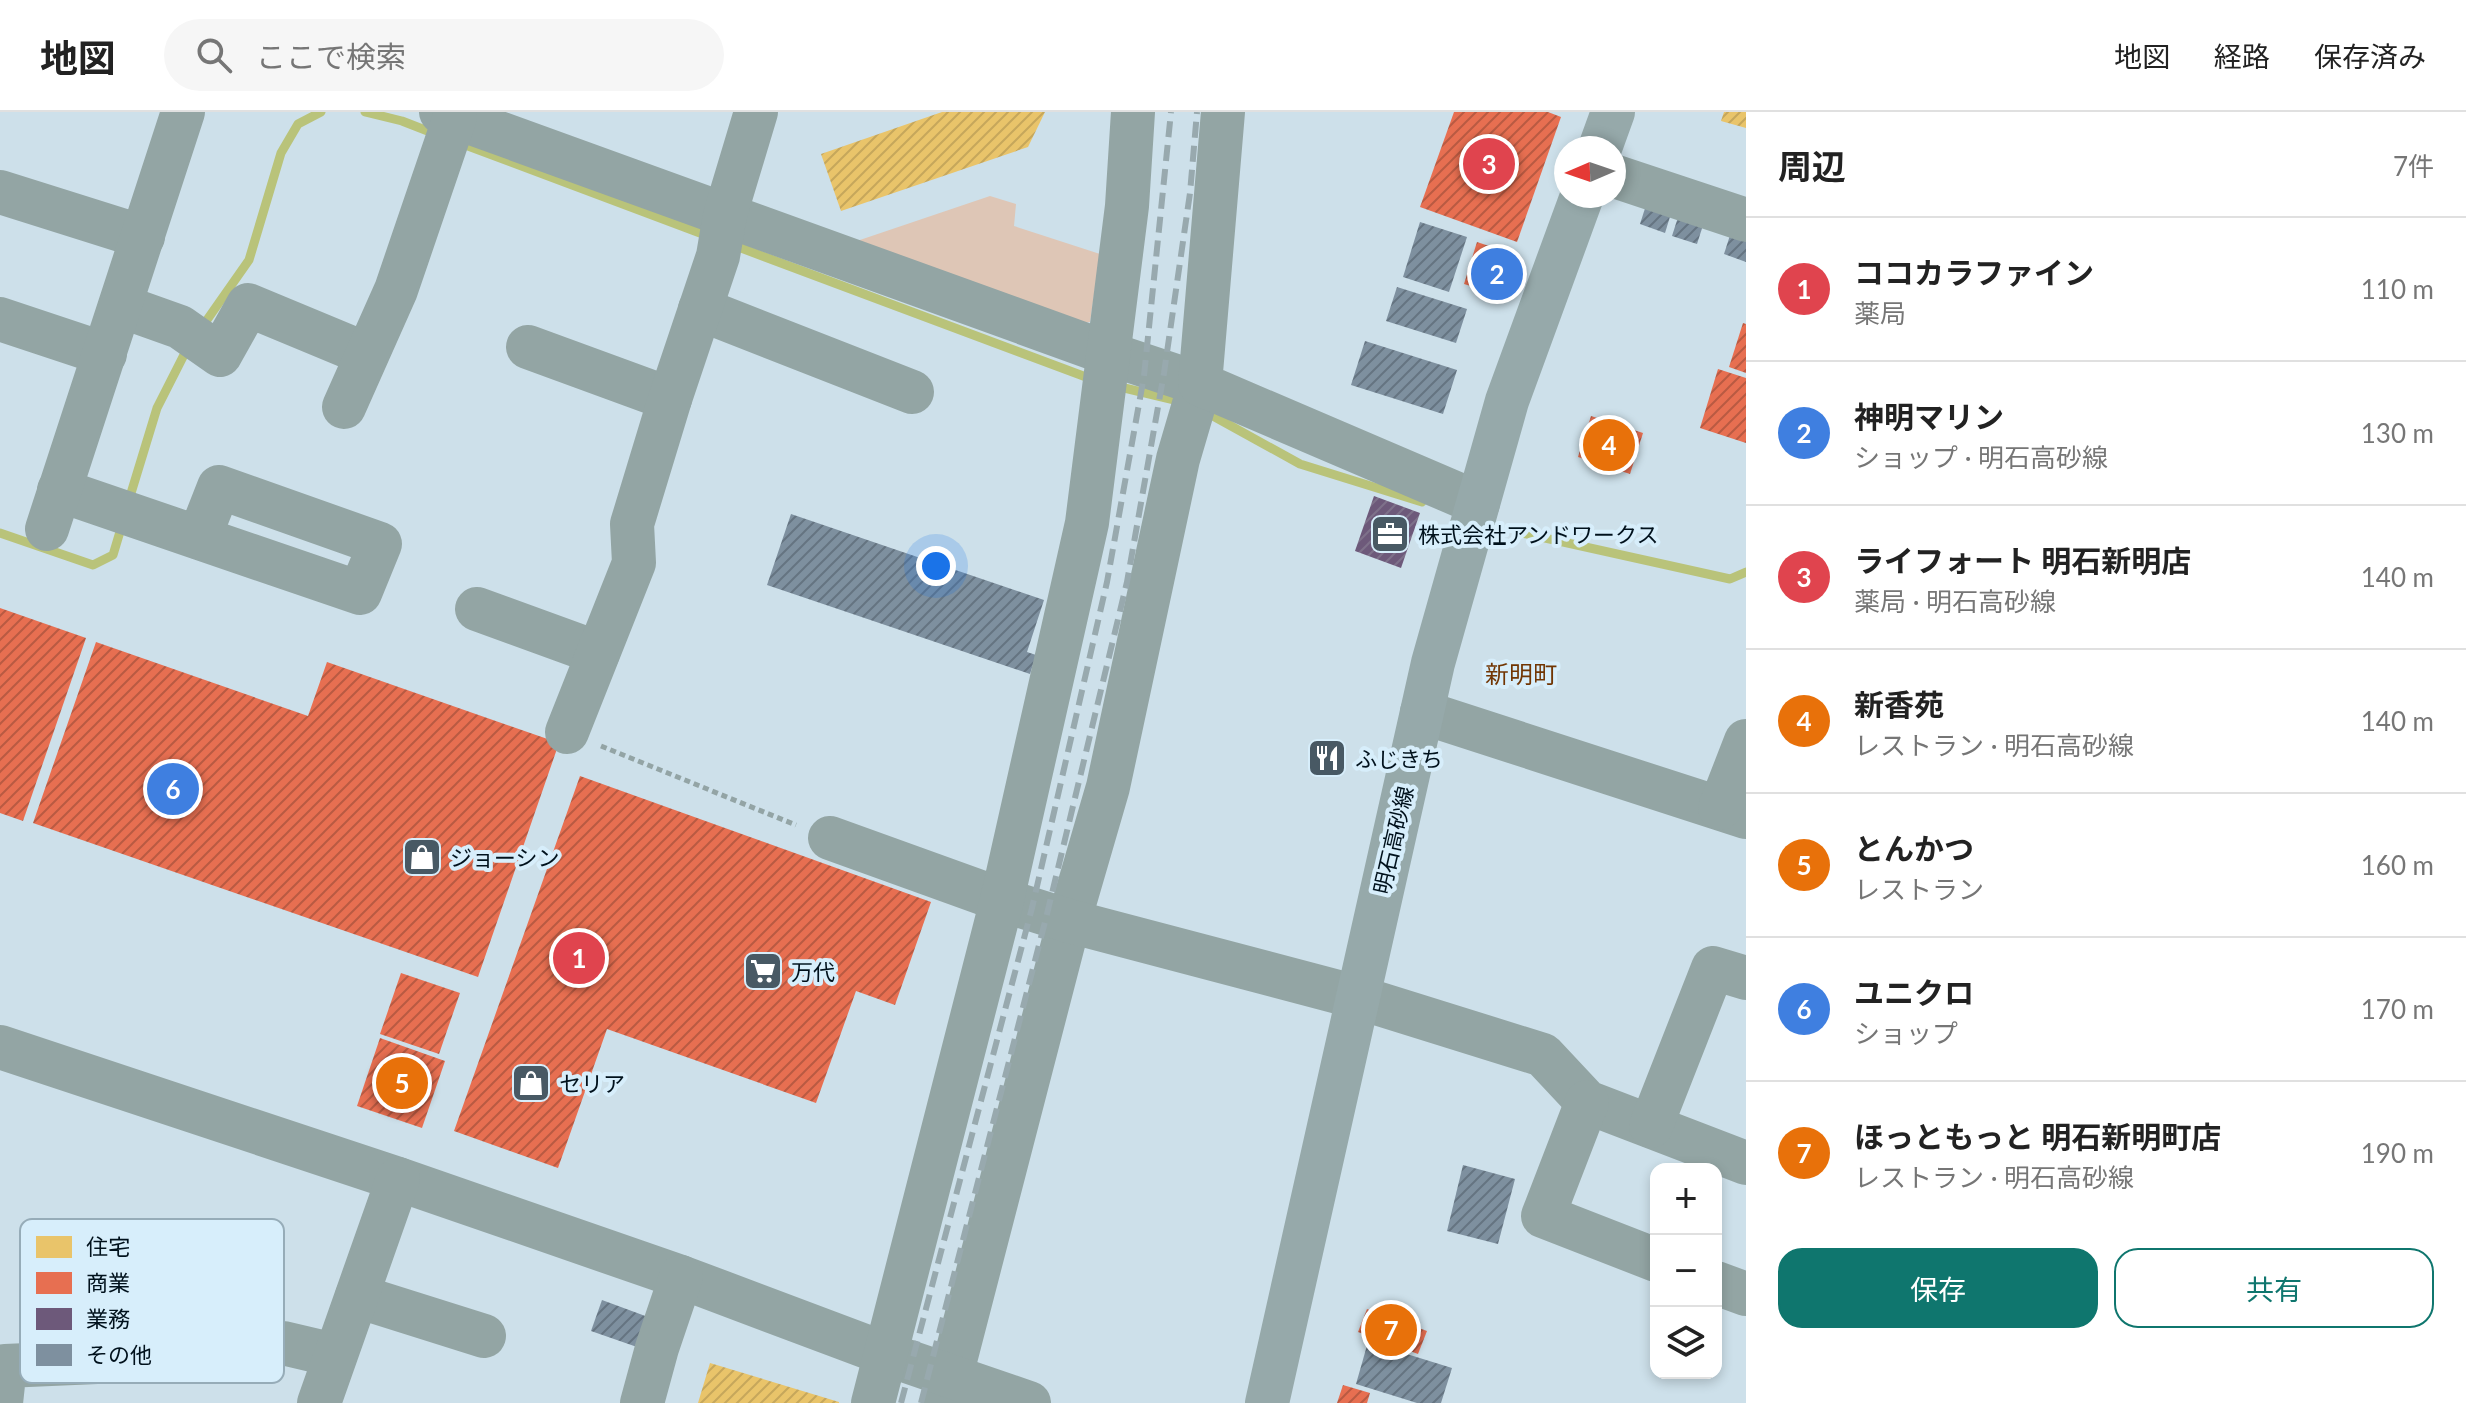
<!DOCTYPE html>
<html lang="ja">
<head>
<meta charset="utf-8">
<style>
  :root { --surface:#fff; --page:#f6f6f6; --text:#222; --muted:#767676; --line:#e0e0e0; --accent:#0f766e }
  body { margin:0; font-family:Lato,"Noto Sans JP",sans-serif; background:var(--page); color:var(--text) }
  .controls { position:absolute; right:24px; bottom:24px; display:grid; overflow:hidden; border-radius:16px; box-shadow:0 4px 12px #0003 }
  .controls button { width:72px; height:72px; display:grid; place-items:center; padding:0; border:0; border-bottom:2px solid var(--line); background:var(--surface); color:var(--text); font:40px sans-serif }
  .compass { position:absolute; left:1554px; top:24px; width:72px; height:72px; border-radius:50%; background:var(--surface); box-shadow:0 4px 12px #0003; rotate:268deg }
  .you { position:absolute; left:936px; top:454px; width:28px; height:28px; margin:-20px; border:6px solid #fff; border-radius:50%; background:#1a73e8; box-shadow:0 0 0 12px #1a73e833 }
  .badge { display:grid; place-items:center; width:52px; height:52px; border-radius:50%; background:var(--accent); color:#fff; font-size:26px; font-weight:700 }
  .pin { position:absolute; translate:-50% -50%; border:4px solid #fff; box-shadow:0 2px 8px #0006 }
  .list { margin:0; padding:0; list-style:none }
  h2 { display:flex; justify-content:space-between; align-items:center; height:104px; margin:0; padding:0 32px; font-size:34px }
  h2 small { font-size:26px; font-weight:400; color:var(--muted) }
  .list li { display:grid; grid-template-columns:52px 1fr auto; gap:24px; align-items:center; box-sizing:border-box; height:144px; padding:0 32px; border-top:2px solid var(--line) }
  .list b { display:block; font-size:30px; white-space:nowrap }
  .list p { margin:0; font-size:26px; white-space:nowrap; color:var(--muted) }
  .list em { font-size:26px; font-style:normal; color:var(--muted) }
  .actions { display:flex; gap:16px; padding:24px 32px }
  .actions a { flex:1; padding:18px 0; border:2px solid var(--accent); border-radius:24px; text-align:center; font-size:28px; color:var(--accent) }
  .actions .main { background:var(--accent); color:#fff }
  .icon { flex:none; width:44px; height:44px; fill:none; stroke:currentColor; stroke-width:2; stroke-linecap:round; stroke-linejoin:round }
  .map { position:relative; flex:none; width:1746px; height:1291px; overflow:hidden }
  header { display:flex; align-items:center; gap:48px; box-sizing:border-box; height:112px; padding:0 40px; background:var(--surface); border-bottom:2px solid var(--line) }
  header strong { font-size:38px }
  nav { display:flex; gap:44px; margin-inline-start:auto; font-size:28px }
  .search { width:560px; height:72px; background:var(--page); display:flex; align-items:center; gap:20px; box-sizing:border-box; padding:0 28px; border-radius:44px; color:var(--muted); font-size:30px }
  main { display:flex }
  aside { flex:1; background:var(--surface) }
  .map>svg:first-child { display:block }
  .park { fill:#dec6b6 }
  .homes { fill:url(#homes-hatch) }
  .shops { fill:url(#shops-hatch) }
  .offices { fill:url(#offices-hatch) }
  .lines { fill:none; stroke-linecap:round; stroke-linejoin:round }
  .stream { stroke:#b9c37a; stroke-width:9 }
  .building { fill:url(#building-hatch) }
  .path { stroke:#93a4a5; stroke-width:5; stroke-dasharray:6 4; stroke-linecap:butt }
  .minor { stroke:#93a5a4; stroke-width:44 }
  .major { stroke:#96a9aa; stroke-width:44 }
  .rail { stroke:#98a9ae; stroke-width:6; stroke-dasharray:16 8; stroke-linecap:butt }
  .labels { text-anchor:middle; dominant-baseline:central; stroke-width:8; stroke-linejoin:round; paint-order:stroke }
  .poi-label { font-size:22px; fill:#00111c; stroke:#d7eefb; text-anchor:start }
  .street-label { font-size:22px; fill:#00111c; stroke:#d7eefb }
  .neighbourhood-label { font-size:24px; fill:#713604; stroke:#d7eefb }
  .key { fill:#d7eefb; stroke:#96acb8; stroke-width:2 }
  .key-label { font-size:22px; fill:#00111c }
</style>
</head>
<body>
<header>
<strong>地図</strong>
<div class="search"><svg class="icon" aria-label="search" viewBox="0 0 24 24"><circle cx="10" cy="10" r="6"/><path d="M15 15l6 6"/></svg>ここで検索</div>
<nav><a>地図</a><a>経路</a><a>保存済み</a></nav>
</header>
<main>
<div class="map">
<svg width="1746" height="1291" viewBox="0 0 1746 1291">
  <defs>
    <pattern id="homes-hatch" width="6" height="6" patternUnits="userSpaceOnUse" patternTransform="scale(2)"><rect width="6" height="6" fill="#e9c46a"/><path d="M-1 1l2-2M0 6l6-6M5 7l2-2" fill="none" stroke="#c6a75b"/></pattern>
    <pattern id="shops-hatch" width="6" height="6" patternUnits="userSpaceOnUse" patternTransform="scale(2)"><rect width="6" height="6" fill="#e76f51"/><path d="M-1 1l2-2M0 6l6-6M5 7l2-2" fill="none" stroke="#b95a42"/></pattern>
    <pattern id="offices-hatch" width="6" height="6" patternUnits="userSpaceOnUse" patternTransform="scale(2)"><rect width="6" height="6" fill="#6d597a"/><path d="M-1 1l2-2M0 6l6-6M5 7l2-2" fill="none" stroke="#7e718a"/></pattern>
    <pattern id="building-hatch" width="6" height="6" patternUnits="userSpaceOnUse" patternTransform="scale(2)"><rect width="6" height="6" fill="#7e909f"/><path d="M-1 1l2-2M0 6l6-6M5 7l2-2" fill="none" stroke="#657481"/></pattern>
  </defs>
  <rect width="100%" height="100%" fill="#cde0ea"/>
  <!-- park -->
  <polygon class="park" points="990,84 1016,92 1014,114 1100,142 1090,210 1071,213 851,131"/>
  <!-- homes -->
  <g class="homes">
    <polygon points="942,0 1045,0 1028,35 841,99 821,42"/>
    <polygon points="1724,0 1746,0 1746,16 1721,9"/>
    <polygon points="710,1251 839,1290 839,1291 698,1291"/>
  </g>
  <!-- shops -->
  <g class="shops">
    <polygon points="1454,0 1548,0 1561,5 1517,130 1420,95"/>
    <polygon points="1477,130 1516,143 1503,184 1464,172"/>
    <polygon points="1743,211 1746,212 1746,261 1729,255"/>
    <polygon points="1718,257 1746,266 1746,331 1700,316"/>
    <polygon points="1591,304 1643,321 1630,362 1578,345"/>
    <polygon points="0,496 86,526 23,709 0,701"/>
    <polygon points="96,530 308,604 327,550 559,631 478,865 33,711"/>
    <polygon points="580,664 931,790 895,893 856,879 816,991 607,917 558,1056 454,1019"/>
    <polygon points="401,861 460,881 439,942 380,922"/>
    <polygon points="380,926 445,949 422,1016 357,994"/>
    <polygon points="1367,1197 1427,1219 1418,1242 1358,1220"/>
    <polygon points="1343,1273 1370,1281 1367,1291 1337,1291"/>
  </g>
  <!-- offices -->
  <polygon class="offices" points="1374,384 1420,401 1401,456 1355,439"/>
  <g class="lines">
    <!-- stream -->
    <g class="stream">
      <polyline points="365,0 402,9 438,23"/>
      <polyline points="460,31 708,124"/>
      <polyline points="733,133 1094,268"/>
      <polyline points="202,215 249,148 281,41 298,12 321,0"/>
      <polyline points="1116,274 1183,290"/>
      <polyline points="1204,299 1300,352 1422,390"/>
      <polyline points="128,391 157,296 189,233"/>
      <polyline points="0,421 93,453 113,443 122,413"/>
      <polyline points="1522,421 1730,467 1746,460"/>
    </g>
  </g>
  <!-- building -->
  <g class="building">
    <polygon points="1648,87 1673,95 1665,121 1640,112"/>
    <polygon points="1680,99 1705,107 1697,132 1672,124"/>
    <polygon points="1420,110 1467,125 1449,180 1403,165"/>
    <polygon points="1733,114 1746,118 1746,150 1724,142"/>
    <polygon points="1397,175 1467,197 1456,231 1386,209"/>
    <polygon points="1365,229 1457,258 1443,302 1351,273"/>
    <polygon points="791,402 1044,488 1027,540 1036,543 1030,562 767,473"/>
    <polygon points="1463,1053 1515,1067 1498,1132 1447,1119"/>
    <polygon points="602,1188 648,1205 637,1235 591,1219"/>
    <polygon points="1368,1230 1452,1256 1441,1291 1417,1291 1356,1272"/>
  </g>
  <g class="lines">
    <!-- path -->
    <polyline class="path" points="601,634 796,713"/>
    <!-- minor -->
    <g class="minor">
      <polyline points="441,0 1110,242 1200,272 1178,347 1108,675 1069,809 944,1291"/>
      <polyline points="1223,0 1200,272 1478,391"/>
      <polyline points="1614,64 1746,108"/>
      <polyline points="0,80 143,125"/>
      <polyline points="121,194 180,215 220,243 248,193 366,242"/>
      <polyline points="700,197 912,280"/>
      <polyline points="0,207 105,242"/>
      <polyline points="528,235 670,287"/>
      <polyline points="344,295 396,178 455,5"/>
      <polyline points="59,378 360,481 380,432 219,375 199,426"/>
      <polyline points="47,417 183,0"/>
      <polyline points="477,497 598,541"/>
      <polyline points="1422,600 1746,705"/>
      <polyline points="567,620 634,451 632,412 670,287 718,144 725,103 756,0"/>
      <polyline points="1720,696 1746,629"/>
      <polyline points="830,726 1002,788 1069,809 1357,885 1543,943 1587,990 1746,1051"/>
      <polyline points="0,935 398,1067 681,1165 886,1242 1029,1291"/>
      <polyline points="1587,990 1543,1104 1656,1148"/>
      <polyline points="1651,1014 1713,856 1746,866"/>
      <polyline points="1716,1171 1746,1182"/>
      <polyline points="357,1184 484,1224"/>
      <polyline points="1,1291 5,1254 212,1245 283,1231 334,1243"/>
      <polyline points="319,1291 398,1067"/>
      <polyline points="642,1291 657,1236 681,1165"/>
      <polyline points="873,1291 1002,788 1087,411 1127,94 1133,0"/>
    </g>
    <!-- major -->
    <g class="major">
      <polyline points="1600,36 1613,0"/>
      <polyline points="1267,1291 1433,551 1507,289 1582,84"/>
    </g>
    <!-- rail -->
    <g class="rail">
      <polyline points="901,1291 1032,796 1107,470 1144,264 1171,0"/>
      <polyline points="921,1291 1047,802 1127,470 1164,261 1190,81 1197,0"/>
    </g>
  </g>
  <!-- icons -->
  <defs>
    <g id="office-square" transform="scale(2)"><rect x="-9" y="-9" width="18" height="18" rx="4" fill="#485964" stroke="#d7eefb"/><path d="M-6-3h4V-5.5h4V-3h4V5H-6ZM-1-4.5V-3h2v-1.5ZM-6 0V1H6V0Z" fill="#fff"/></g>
    <g id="restaurant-square" transform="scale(2)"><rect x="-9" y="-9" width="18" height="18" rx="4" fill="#485964" stroke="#d7eefb"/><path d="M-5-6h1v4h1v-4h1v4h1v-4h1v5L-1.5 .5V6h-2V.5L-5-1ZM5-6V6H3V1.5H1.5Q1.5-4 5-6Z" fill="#fff"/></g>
    <g id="shop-square" transform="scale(2)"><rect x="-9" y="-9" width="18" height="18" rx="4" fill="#485964" stroke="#d7eefb"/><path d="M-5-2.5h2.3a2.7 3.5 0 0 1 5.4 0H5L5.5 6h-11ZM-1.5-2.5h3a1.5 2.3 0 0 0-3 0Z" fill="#fff"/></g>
    <g id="supermarket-square" transform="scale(2)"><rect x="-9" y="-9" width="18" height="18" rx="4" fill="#485964" stroke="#d7eefb"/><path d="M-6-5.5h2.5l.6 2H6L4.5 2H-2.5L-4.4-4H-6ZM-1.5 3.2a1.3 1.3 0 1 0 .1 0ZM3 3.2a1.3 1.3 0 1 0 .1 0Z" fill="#fff"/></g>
  </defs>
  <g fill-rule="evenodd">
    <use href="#office-square" x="1390" y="422"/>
    <use href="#restaurant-square" x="1327" y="646"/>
    <use href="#shop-square" x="422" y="745"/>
    <use href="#supermarket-square" x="763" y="859"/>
    <use href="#shop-square" x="531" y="971"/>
  </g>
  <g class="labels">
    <!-- poi labels -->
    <g class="poi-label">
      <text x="1418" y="422">株式会社アンドワークス</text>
      <text x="1355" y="646">ふじきち</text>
      <text x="450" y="745">ジョーシン</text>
      <text x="791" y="859">万代</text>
      <text x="559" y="971">セリア</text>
    </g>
    <!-- street labels -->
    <g class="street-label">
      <text transform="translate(1393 728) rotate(-77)">明石高砂線</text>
    </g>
    <!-- neighbourhood labels -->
    <g class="neighbourhood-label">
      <text x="1521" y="561">新明町</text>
    </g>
  </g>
  <!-- legend -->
  <rect x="20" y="1107" width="264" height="164" rx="12" class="key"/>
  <rect x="36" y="1124" width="36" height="22" fill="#e9c46a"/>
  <rect x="36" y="1160" width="36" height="22" fill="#e76f51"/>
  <rect x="36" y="1196" width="36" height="22" fill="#6d597a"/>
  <rect x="36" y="1232" width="36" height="22" fill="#7e909f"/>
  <g class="key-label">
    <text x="86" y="1143">住宅</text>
    <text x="86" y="1179">商業</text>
    <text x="86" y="1215">業務</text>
    <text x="86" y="1251">その他</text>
  </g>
</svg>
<div class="controls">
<button>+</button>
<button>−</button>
<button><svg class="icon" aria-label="layers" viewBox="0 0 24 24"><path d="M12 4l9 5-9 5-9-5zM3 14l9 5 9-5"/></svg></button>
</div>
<svg class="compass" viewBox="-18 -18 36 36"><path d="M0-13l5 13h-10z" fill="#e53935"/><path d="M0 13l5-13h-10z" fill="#767676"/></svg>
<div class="you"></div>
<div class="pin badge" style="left:579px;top:846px;background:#e0444e">1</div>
<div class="pin badge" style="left:1497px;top:162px;background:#3f7fe0">2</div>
<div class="pin badge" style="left:1489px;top:52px;background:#e0444e">3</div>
<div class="pin badge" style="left:1609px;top:333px;background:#e8710a">4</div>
<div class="pin badge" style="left:402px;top:971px;background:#e8710a">5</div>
<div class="pin badge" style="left:173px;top:677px;background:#3f7fe0">6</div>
<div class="pin badge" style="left:1391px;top:1218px;background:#e8710a">7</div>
</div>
<aside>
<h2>周辺<small>7件</small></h2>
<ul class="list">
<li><span class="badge" style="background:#e0444e">1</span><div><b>ココカラファイン</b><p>薬局</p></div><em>110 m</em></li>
<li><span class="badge" style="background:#3f7fe0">2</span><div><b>神明マリン</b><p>ショップ · 明石高砂線</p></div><em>130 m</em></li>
<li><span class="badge" style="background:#e0444e">3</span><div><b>ライフォート 明石新明店</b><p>薬局 · 明石高砂線</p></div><em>140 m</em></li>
<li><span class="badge" style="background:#e8710a">4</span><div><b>新香苑</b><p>レストラン · 明石高砂線</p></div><em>140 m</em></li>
<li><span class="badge" style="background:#e8710a">5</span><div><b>とんかつ</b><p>レストラン</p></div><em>160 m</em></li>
<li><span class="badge" style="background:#3f7fe0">6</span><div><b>ユニクロ</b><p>ショップ</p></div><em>170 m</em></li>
<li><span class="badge" style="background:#e8710a">7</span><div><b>ほっともっと 明石新明町店</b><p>レストラン · 明石高砂線</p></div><em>190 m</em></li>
</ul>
<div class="actions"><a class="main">保存</a><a>共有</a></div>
</aside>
</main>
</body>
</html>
